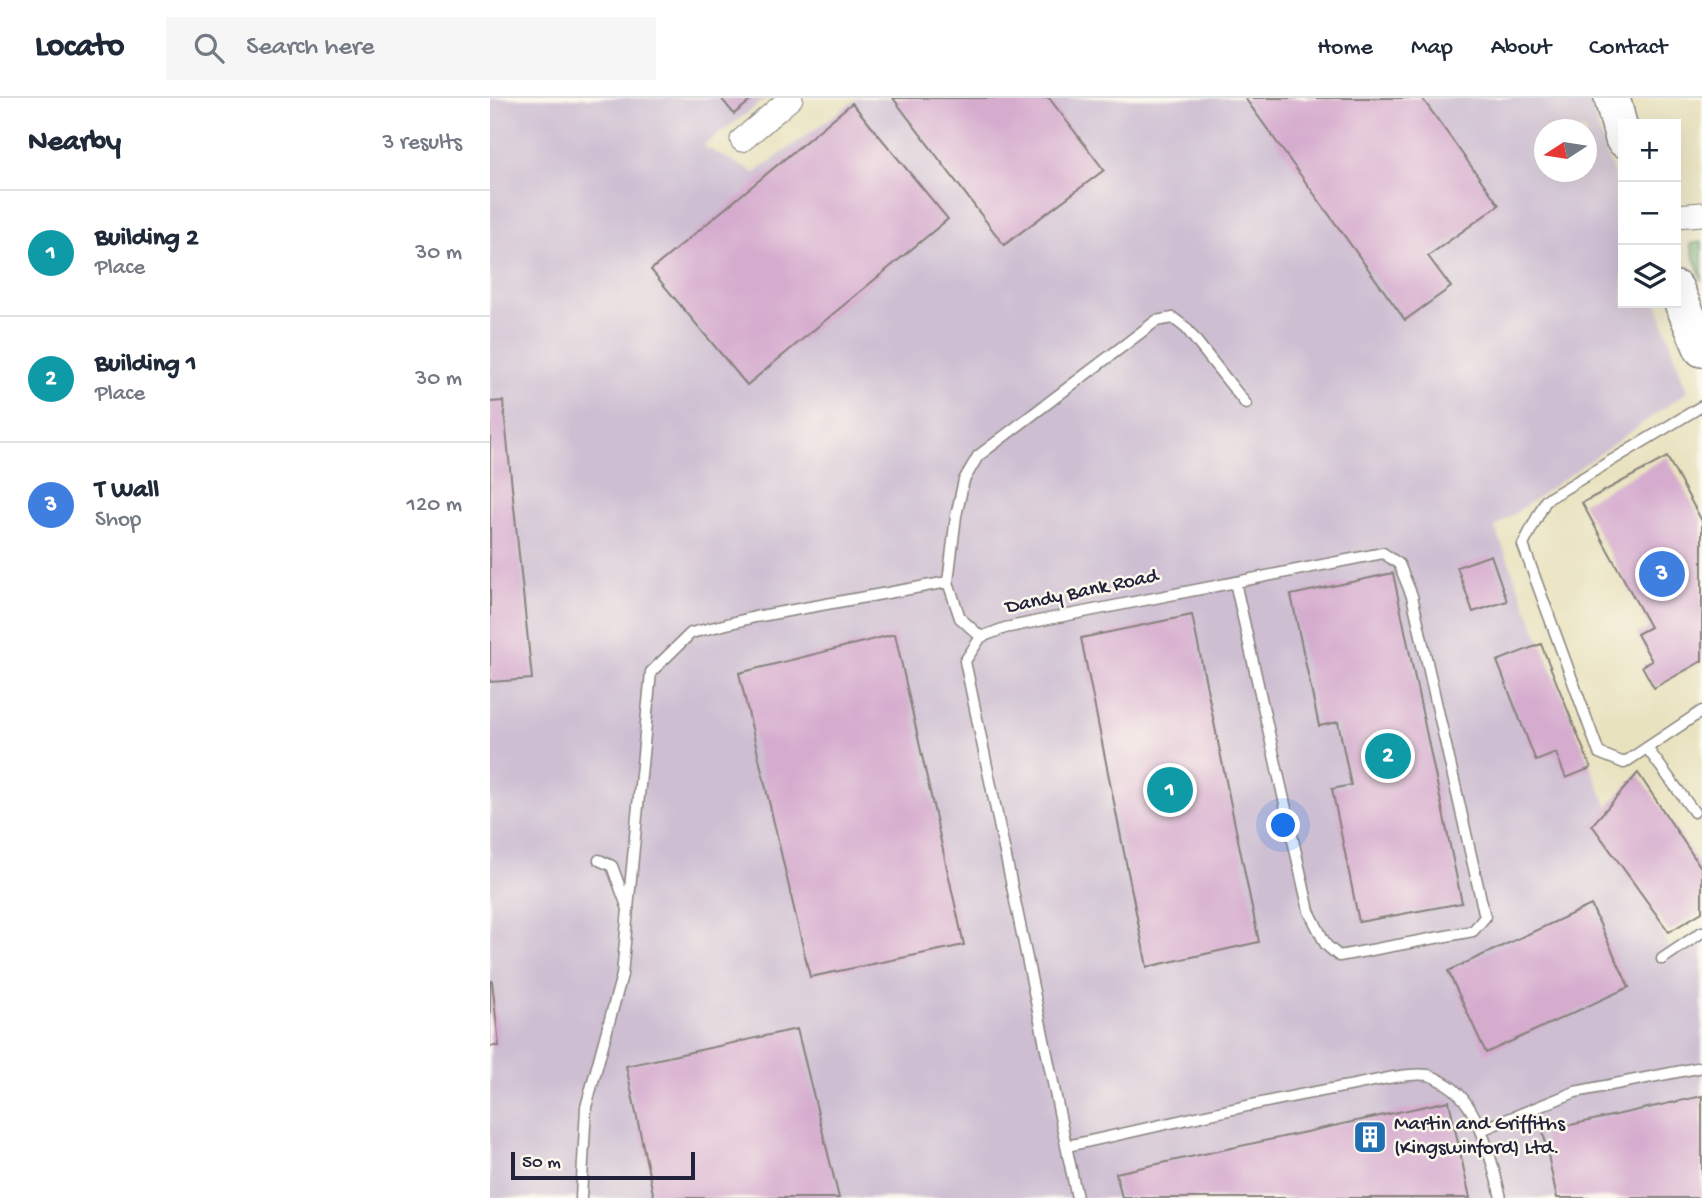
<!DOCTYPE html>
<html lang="en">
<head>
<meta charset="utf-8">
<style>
  :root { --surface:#fff; --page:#f6f6f7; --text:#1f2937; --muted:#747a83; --line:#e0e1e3; --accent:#111827 }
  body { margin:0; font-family:"Gochi Hand",sans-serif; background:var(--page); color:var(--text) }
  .controls { position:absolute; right:21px; top:21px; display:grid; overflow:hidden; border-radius:0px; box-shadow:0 7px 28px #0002 }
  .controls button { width:63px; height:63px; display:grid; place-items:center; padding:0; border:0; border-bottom:2px solid var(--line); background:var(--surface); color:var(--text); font:35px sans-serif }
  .compass { position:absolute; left:1044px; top:21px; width:63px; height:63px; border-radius:50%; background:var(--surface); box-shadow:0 7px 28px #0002; rotate:258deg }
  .scale { position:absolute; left:21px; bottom:18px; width:184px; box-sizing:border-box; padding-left:7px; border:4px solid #22223b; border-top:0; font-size:19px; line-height:24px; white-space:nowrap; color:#22223b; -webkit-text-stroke:5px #fbf7ec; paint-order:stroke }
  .you { position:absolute; left:794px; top:728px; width:24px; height:24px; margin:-18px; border:5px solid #fff; border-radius:50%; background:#1a73e8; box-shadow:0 0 0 10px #1a73e833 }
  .badge { display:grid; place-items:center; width:46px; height:46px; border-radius:50%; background:var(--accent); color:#fff; font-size:23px; font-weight:700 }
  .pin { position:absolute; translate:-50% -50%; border:4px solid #fff; box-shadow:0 2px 7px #0006 }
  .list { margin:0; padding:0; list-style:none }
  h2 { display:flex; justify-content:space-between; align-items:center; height:91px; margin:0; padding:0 28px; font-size:30px }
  h2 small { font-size:23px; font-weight:400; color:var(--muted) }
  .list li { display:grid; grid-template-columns:46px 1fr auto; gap:21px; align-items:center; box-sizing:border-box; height:126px; padding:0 28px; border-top:2px solid var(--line) }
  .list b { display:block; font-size:26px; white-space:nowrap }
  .list p { margin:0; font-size:23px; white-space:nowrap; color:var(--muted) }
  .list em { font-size:23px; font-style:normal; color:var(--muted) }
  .icon { flex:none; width:38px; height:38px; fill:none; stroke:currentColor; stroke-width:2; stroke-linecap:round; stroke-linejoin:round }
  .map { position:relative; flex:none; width:1212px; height:1100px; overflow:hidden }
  header { display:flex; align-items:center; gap:42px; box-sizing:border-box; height:98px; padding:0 35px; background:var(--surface); border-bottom:2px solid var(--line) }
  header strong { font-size:33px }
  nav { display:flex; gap:38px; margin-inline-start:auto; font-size:24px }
  .search { width:490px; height:63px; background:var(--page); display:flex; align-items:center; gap:18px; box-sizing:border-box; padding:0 24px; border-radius:0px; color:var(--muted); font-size:26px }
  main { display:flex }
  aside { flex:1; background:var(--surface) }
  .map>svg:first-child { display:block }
  .industrial { fill:#cdbed2; fill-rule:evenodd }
  .forest { fill:#7ab574; stroke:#4e6c58; stroke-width:2 }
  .building { fill:#d5abce }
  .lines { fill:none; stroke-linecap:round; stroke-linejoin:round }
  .lane-casing { stroke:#86827d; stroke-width:13 }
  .street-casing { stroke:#86827d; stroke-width:25 }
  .primary-casing { stroke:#86827d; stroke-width:38 }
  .lane { stroke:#fff; stroke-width:10 }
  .street { stroke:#fff; stroke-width:23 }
  .primary { stroke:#fff; stroke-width:35 }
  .labels { text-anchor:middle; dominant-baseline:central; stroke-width:5; stroke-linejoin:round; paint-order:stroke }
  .street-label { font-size:21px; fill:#22223b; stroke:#fbf7ec }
  .poi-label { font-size:21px; fill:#22223b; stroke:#fbf7ec; text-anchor:start }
</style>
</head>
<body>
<header>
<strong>Locato</strong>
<div class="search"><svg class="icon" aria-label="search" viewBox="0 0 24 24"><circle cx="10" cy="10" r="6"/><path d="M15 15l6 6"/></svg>Search here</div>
<nav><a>Home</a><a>Map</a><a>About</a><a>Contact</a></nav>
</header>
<main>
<aside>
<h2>Nearby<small>3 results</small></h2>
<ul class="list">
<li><span class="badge" style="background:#0f9aa8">1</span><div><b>Building 2</b><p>Place</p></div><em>30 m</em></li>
<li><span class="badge" style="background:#0f9aa8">2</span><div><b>Building 1</b><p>Place</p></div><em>30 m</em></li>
<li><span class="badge" style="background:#3f7fe0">3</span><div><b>T Wall</b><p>Shop</p></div><em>120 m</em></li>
</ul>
</aside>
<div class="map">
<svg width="1212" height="1100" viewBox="0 0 1212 1100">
  <rect width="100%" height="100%" fill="#fbf7ec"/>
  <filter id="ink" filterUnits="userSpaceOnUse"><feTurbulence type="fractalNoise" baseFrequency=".0143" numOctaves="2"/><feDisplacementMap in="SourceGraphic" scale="14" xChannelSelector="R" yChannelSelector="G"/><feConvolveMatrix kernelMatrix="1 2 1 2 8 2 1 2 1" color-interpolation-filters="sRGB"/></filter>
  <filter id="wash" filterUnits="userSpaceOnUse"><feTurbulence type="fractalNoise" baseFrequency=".00686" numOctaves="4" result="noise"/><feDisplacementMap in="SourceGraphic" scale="28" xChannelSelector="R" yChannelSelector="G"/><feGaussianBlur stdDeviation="1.57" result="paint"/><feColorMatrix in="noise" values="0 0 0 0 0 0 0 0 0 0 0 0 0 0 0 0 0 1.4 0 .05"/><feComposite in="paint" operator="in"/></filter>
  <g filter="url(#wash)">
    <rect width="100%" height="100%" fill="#e9e2bf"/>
    <!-- industrial -->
    <path class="industrial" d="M 0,0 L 277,0 L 213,48 L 265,75 L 367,0 L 1098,0 L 1133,105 L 1133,205 L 1167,205 L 1197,294 L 1005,429 L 1101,670 L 1179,851 L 1212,830 L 1212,1100 L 0,1100 ZM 1054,32 L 1096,32 L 1096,74 L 1054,74 Z"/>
    <!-- forest -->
    <polygon class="forest" points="1212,144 1212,183 1200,146"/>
    <g id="blocks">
      <!-- building -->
      <g class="building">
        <polygon points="231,0 264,0 244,16"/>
        <polygon points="403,0 559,0 614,72 514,147"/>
        <polygon points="755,0 932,0 1009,107 938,158 961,189 915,222"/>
        <polygon points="362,5 458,121 257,287 161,172"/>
        <polygon points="13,303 42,581 0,584 0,304"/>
        <polygon points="1177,359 1212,423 1212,563 1164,590 1152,568 1162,563 1147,536 1160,529 1092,405"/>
        <polygon points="1001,457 1017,503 983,514 967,469"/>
        <polygon points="903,475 972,805 869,824 842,691 861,687 848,624 829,628 801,497"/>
        <polygon points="702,517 769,844 657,869 591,540"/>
        <polygon points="405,536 474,847 320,879 249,575"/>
        <polygon points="1051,546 1101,670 1076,680 1066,655 1046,663 1007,563"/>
        <polygon points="1148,675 1212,771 1212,814 1179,834 1102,727"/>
        <polygon points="1101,807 1139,889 996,955 958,873"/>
        <polygon points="0,883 2,883 9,948 0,948"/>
        <polygon points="307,931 349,1100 164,1100 136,968"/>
        <polygon points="1212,998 1212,1100 1067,1100 1053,1033"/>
        <polygon points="959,1003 980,1100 632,1100 626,1075"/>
      </g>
    </g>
  </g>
  <g filter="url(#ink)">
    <use href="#blocks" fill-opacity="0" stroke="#86827d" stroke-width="2"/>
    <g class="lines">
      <!-- lane casing -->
      <g class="lane-casing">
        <g id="lane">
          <polyline points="1212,308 1056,402 1033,447 1109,655 1134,665 1212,613"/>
          <polyline points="458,484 466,418 474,382 488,358 666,223 683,220 696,230 756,306"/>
          <polyline points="1157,650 1204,714"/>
          <polyline points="138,811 161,574 201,535 265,519 458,484 470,520 491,539"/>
          <polyline points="1172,861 1212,834"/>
          <polyline points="991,1032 1085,994 1212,969"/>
          <path d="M 577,1048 C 671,1028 764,1004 859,988 C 881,984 917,974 938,977 C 943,978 949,982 953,984 C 989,1002 1002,1064 1011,1100"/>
          <polyline points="91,1100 96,1009 132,877 138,811 122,768 109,762"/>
          <polyline points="587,1100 475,563 491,539 515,530 563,520 893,455 909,466 922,498 995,819 983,833 849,858 836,847 819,813 745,484"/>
        </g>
      </g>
      <!-- street casing -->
      <g class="street-casing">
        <g id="street">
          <polyline points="252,42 301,0"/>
          <polyline points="1186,118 1212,116"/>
        </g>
      </g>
      <!-- primary casing -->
      <g class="primary-casing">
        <g id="primary">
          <polyline points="1122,0 1133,41"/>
          <polyline points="1186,191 1212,251"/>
        </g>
      </g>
      <!-- lane -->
      <use href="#lane" class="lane"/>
      <!-- street -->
      <use href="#street" class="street"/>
      <!-- primary -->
      <use href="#primary" class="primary"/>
    </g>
  </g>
  <!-- icons -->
  <defs>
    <g id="building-square" transform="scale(1.75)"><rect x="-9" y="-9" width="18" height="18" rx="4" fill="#1f6fb2" stroke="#fbf7ec"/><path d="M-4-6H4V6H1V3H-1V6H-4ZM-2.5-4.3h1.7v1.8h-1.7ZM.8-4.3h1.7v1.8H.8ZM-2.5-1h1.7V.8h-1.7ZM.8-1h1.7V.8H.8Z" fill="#fff"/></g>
  </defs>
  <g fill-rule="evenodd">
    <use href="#building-square" x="880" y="1039"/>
  </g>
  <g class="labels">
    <!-- street labels -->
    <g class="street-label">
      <text transform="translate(592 495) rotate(-12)">Dandy Bank Road</text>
    </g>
    <!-- poi labels -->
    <g class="poi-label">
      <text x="904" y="1027">Martin and Griffiths<tspan x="904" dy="24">(Kingswinford) Ltd.</tspan></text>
    </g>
  </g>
</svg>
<div class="controls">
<button>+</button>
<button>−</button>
<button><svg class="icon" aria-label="layers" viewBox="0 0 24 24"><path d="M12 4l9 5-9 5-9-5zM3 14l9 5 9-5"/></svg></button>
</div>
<svg class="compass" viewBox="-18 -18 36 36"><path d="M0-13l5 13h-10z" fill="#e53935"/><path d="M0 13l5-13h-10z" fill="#747a83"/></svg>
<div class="scale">50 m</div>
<div class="you"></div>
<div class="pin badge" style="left:680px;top:692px;background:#0f9aa8">1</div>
<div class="pin badge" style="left:898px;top:658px;background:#0f9aa8">2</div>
<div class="pin badge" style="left:1172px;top:476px;background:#3f7fe0">3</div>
</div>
</main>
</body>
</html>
